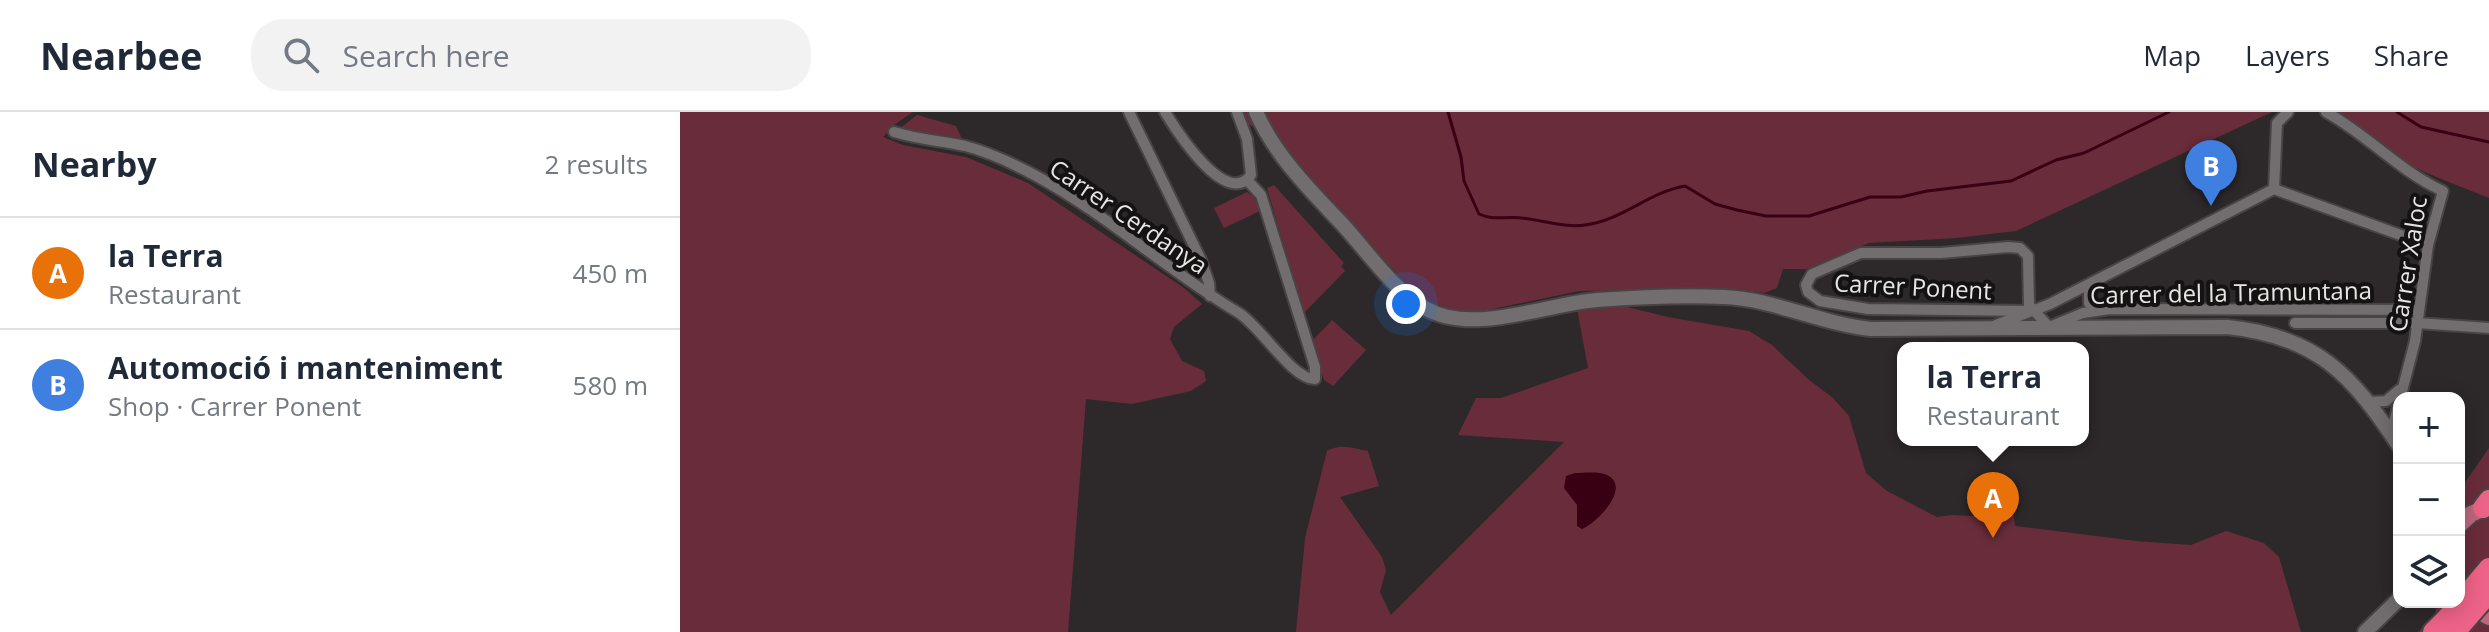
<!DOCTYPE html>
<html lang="en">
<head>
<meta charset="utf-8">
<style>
  :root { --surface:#fff; --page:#f2f2f3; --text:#1f2937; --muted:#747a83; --line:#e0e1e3; --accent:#387376 }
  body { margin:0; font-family:"Open Sans",sans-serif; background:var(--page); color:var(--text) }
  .controls { position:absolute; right:24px; bottom:24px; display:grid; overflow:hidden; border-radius:16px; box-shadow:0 4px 20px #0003 }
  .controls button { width:72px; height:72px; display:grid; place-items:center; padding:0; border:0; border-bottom:2px solid var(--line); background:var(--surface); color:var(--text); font:40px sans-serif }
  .you { position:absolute; left:726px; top:192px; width:28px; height:28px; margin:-20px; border:6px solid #fff; border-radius:50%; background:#1a73e8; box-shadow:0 0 0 12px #1a73e833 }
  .badge { display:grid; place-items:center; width:52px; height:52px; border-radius:50%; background:var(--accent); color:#fff; font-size:26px; font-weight:700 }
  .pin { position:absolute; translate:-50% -66px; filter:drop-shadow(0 2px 4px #0008) }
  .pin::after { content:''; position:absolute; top:42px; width:28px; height:24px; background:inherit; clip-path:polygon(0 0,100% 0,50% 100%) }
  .popup { position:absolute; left:1217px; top:230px; width:192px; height:104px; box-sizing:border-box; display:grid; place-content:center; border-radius:16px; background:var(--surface); filter:drop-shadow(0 2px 6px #0005); font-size:26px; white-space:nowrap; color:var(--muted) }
  .popup b { font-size:30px; color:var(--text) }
  .popup::after { content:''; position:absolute; left:50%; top:100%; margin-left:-16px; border:16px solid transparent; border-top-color:var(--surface) }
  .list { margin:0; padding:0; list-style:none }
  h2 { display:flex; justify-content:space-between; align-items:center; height:104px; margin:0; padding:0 32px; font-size:34px }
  h2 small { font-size:26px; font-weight:400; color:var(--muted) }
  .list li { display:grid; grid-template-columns:52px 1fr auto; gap:24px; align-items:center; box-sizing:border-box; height:112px; padding:0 32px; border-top:2px solid var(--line) }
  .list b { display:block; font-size:30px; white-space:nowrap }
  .list p { margin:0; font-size:26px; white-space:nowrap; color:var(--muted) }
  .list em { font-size:26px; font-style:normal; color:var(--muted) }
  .icon { flex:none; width:44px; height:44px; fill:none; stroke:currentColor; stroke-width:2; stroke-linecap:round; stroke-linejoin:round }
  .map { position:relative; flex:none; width:1809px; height:520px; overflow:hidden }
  header { display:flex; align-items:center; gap:48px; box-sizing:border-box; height:112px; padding:0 40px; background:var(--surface); border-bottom:2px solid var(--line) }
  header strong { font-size:38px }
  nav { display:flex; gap:44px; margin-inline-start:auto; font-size:28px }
  .search { width:560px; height:72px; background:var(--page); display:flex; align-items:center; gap:20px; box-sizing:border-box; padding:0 28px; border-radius:32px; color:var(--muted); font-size:30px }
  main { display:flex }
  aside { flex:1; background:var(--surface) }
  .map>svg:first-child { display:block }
  .green { fill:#692c3b }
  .water { fill:#380012 }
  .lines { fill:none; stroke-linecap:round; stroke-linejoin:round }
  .stream { stroke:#380012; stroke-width:3 }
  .minor-casing { stroke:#484445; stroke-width:14 }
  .tertiary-casing { stroke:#484445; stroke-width:18 }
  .secondary-casing { stroke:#484445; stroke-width:18 }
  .primary-casing { stroke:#484445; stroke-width:20 }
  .motorway-casing { stroke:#484445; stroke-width:24 }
  .minor { stroke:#726d6e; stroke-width:10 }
  .tertiary { stroke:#726d6e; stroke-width:14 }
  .secondary { stroke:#726d6e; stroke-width:14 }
  .primary { stroke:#bc677d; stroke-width:16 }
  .motorway { stroke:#ed6387; stroke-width:20 }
  .motorway-bridge-casing { stroke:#484445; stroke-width:24; stroke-linecap:butt }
  .motorway-bridge { stroke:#ed6387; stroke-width:20 }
  .labels { text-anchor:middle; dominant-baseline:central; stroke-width:8; stroke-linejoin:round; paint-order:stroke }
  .street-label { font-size:24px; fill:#e8e5e5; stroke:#141212 }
</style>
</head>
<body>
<header>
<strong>Nearbee</strong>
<div class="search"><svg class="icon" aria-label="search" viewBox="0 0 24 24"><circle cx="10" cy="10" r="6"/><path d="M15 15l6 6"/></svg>Search here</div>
<nav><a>Map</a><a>Layers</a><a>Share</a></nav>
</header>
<main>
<aside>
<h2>Nearby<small>2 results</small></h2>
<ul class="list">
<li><span class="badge" style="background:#e8710a">A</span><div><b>la Terra</b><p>Restaurant</p></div><em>450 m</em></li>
<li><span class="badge" style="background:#3f7fe0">B</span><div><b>Automoció i manteniment</b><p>Shop · Carrer Ponent</p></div><em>580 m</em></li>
</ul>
</aside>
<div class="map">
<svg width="1809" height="520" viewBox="0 0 1809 520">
  <rect width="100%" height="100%" fill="#2d2829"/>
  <!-- green -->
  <g class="green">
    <polygon points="0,0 233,0 214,13 203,25 223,33 286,45 348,71 504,176 522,192 494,215 490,227 502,249 524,259 526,269 511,279 452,292 406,287 388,520 0,520"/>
    <polygon points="561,0 1592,0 1336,119 1276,126 1189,131 1126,157 1103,157 1097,176 1084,181 1057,177 899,179 794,201 768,197 739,184 639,81 581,13 567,14"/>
    <path d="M 1656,0 L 1809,0 L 1809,86 C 1773,71 1732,58 1701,35 C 1685,23 1674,10 1656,0 Z"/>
    <polygon points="237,3 276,14 283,29 219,17"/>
    <polygon points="594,73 664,151 661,154 665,159 624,201 587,76"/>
    <polygon points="567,80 574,85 580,99 544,116 534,96"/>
    <path d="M 943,194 L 988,205 L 1069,219 L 1092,233 L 1128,267 L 1153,286 L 1169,304 L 1186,361 L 1207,379 L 1257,405 L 1271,403 L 1292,404 L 1333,396 L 1335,414 L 1456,429 L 1511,433 L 1546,419 L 1584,431 L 1599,445 L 1621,520 L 616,520 L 625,426 L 647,339 C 660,331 674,336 688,339 L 699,374 L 660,385 L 702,445 L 706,458 L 700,480 L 711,503 L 884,330 L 778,323 L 796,286 L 821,286 L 908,256 L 897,197 Z"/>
    <polygon points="652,208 686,238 653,274 644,268 632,229"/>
    <polygon points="1809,336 1809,520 1738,520 1755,503 1757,490 1779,490 1779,379"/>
  </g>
  <!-- water -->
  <path class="water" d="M 895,361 C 905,361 918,359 927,363 C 952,375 917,411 902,417 L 897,414 L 897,393 L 884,376 L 886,364 Z"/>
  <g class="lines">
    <!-- stream -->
    <g class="stream">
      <path d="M 768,0 L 781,45 L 784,69 L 799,102 C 814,109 827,104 842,106 C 862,108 885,116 905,113 C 941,109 969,80 1005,74 L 1035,92 L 1057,98 L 1086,104 L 1129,104 L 1190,85 L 1221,85 L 1247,79 L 1331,69 L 1376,48 L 1404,41 L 1489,0"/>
      <polyline points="1717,0 1741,15 1809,30"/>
    </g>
    <!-- minor casing -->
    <g class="minor-casing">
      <g id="minor">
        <polyline points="449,0 521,148 529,171 530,184"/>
        <path d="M 485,0 C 496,18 546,97 571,63 L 567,27 L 557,0"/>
        <path d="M 1646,0 C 1688,23 1719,59 1763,79 L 1748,133 L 1735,229 L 1711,322"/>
        <path d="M 214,20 C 237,27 261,29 285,34 C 309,40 336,53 358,65 C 429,104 489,160 559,201 C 582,216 612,267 635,267 L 635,255 L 581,83 L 567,68"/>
        <polyline points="1594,77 1597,11 1608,0"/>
        <polyline points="1409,173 1409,191 1423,196"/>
        <polyline points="1353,199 1188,197 1140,189 1128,180 1126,173 1132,162 1181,141 1261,141 1328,135 1340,136 1348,144 1349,193 1369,215 1403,201 1430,197 1737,198"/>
        <polyline points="1615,211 1737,211 1809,216"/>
        <polyline points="1316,213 1370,192 1594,77 1748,133"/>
        <polyline points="1689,290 1706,289 1719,278"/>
      </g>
    </g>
    <!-- tertiary casing -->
    <g class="tertiary-casing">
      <polyline id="tertiary" points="1685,520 1719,487"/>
    </g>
    <!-- secondary casing -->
    <g class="secondary-casing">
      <path id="secondary" d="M 576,0 C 596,45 631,79 664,114 C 689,142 713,177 745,196 C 792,224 865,192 917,188 C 958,185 1002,183 1044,185 C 1094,187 1141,212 1191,217 L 1547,215 C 1637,224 1672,263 1719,334"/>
    </g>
    <!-- primary casing -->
    <g class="primary-casing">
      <g id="primary">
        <polyline points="1779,413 1791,402 1809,394"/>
        <polyline points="1786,493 1809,505"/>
      </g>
    </g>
    <!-- motorway casing -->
    <g class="motorway-casing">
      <g id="motorway">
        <polyline points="1803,396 1809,388"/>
        <polyline points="1753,520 1767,506"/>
      </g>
    </g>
    <!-- minor -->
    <use href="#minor" class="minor"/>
    <!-- tertiary -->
    <use href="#tertiary" class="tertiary"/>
    <!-- secondary -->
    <use href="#secondary" class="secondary"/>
    <!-- primary -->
    <use href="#primary" class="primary"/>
    <!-- motorway -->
    <use href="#motorway" class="motorway"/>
    <!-- motorway-bridge casing -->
    <g class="motorway-bridge-casing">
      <g id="motorway-bridge">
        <polyline points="1767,506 1809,456"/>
        <polyline points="1776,519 1809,481"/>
      </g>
    </g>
    <!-- motorway-bridge -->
    <use href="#motorway-bridge" class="motorway-bridge"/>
  </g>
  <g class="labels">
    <!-- street labels -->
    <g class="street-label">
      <text transform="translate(449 104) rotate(34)">Carrer Cerdanya</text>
      <text transform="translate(1727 152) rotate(-81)">Carrer Xaloc</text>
      <text transform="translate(1233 174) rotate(3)">Carrer Ponent</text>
      <text transform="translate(1551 180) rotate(-1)">Carrer del la Tramuntana</text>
    </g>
  </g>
</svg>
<div class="controls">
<button>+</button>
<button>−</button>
<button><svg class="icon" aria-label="layers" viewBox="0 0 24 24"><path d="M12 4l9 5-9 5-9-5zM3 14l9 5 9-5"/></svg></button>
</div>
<div class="you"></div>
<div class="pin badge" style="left:1313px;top:426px;background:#e8710a">A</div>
<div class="popup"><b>la Terra</b>Restaurant</div>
<div class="pin badge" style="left:1531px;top:94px;background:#3f7fe0">B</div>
</div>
</main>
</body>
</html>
